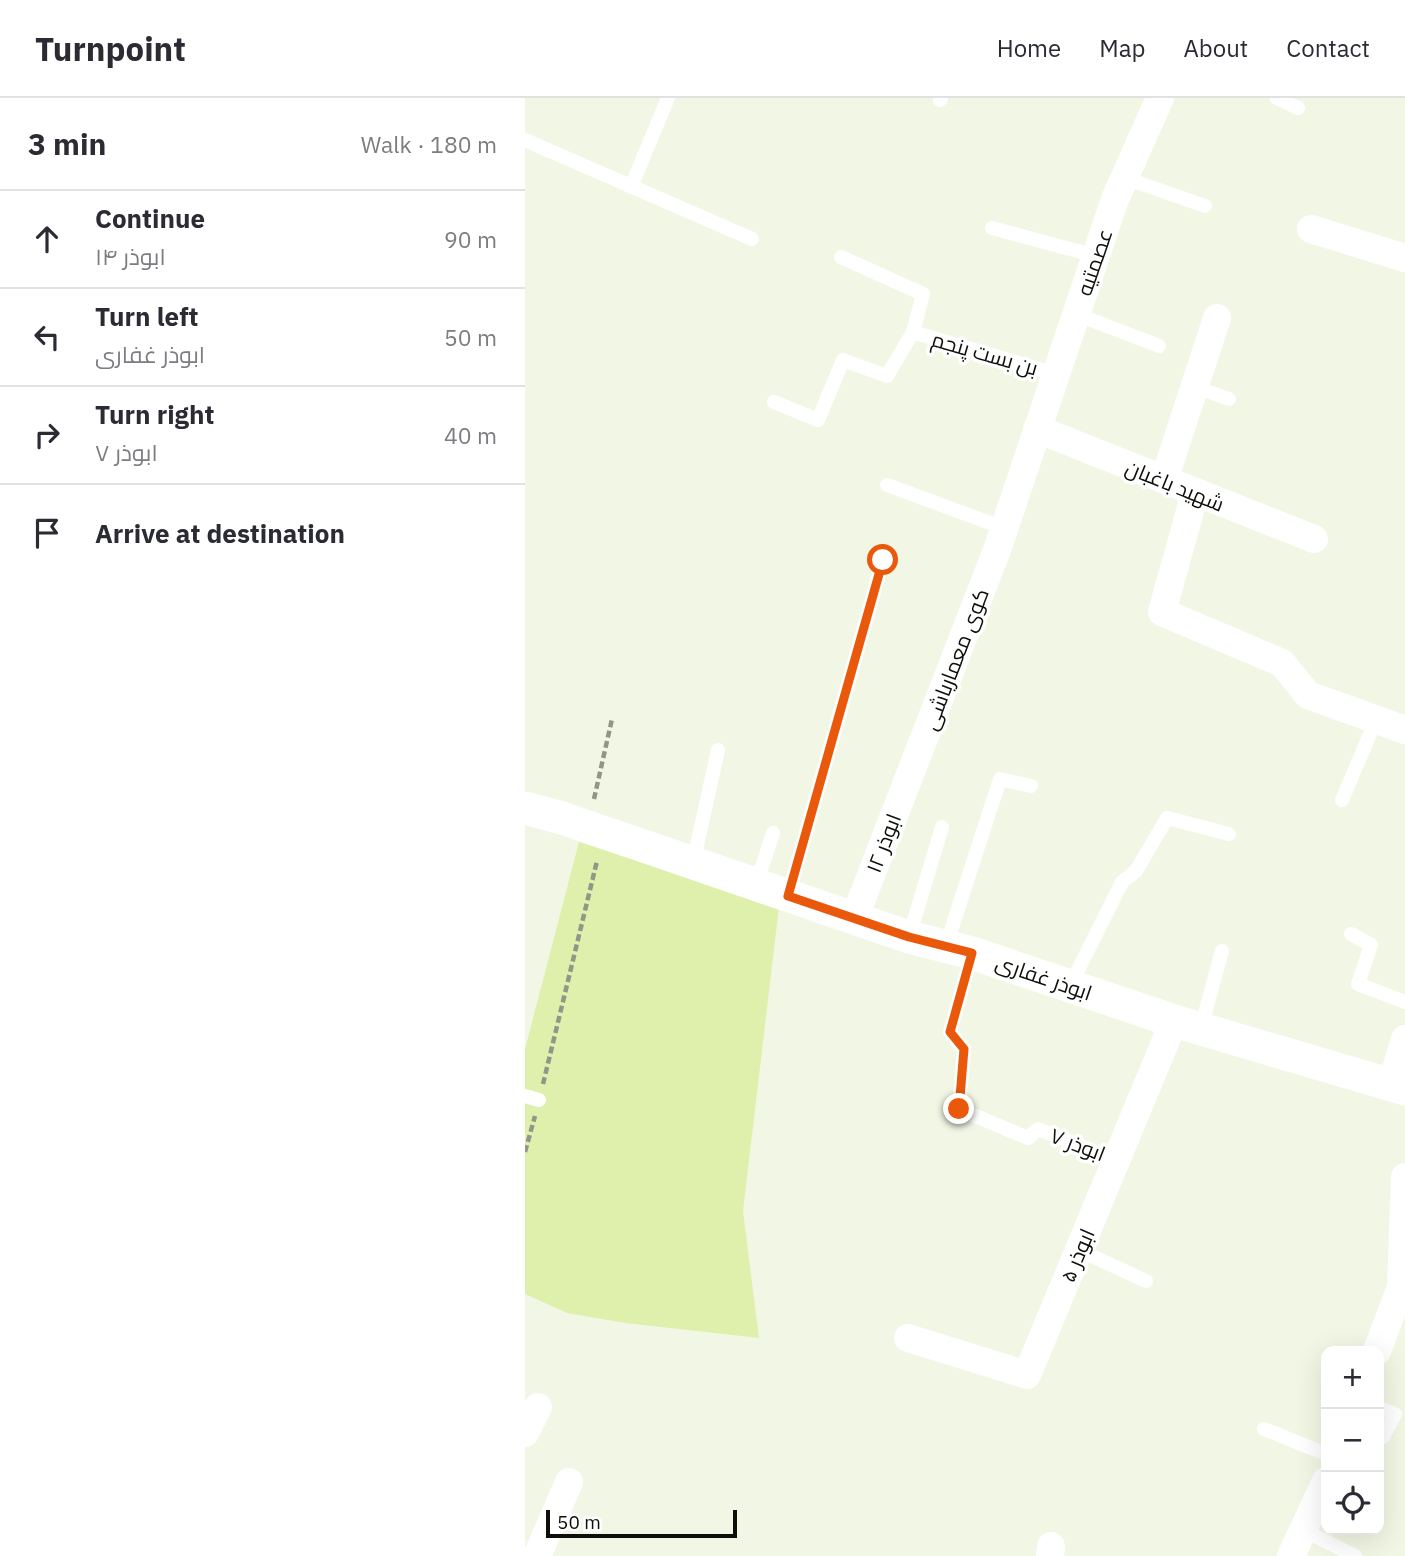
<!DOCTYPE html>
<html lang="en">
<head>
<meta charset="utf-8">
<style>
  :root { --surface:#fff; --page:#f7f7f7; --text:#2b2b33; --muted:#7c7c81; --line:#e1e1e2 }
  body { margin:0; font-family:"IBM Plex Sans",Cairo,sans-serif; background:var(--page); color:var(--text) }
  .controls { position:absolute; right:21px; bottom:21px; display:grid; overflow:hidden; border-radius:14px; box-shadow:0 7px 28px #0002 }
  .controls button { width:63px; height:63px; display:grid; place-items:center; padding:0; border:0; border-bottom:2px solid var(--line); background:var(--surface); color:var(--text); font:35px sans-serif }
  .scale { position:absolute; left:21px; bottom:18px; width:191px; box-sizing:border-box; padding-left:7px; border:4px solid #0d0f09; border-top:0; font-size:19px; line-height:24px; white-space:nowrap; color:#0d0f09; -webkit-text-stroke:5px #fff; paint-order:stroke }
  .stop { position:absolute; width:21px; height:21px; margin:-16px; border:5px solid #ea580c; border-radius:50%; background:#fff }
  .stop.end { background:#ea580c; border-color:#fff; box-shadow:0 2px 7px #0008 }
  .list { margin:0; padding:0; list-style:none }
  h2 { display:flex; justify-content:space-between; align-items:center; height:91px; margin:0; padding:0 28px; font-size:30px }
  h2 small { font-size:23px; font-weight:400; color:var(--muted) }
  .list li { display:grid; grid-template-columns:46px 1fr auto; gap:21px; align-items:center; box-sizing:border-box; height:98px; padding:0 28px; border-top:2px solid var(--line) }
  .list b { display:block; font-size:26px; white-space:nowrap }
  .list p { margin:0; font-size:23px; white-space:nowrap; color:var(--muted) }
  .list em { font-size:23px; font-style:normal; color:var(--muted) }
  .icon { flex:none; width:38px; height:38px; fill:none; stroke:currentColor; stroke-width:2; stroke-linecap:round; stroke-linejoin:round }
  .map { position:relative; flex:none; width:880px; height:1458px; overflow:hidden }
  header { display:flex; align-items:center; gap:42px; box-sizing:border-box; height:98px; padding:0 35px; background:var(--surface); border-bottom:2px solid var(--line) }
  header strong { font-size:33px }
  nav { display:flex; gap:38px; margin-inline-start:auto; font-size:24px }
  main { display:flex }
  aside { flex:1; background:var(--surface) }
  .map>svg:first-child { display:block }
  .green { fill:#dfefac }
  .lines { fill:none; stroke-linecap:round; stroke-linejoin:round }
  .path { stroke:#929689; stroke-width:4.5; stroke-dasharray:7 3.5; stroke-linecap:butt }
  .service { stroke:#fff; stroke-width:14 }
  .minor { stroke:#fff; stroke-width:28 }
  .tertiary { stroke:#fff; stroke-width:33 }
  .route { stroke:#ea580c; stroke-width:9 }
  .labels { text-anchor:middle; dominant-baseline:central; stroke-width:7; stroke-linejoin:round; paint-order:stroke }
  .street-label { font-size:21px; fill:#0d0f09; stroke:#fff }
</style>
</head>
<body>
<header>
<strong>Turnpoint</strong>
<nav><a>Home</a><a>Map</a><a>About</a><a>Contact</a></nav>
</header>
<main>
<aside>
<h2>3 min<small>Walk · 180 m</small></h2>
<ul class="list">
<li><svg class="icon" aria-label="ahead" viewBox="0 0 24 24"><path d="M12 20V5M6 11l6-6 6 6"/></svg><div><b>Continue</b><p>ابوذر ۱۴</p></div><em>90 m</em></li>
<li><svg class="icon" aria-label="left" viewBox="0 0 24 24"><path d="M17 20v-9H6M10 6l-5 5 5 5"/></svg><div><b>Turn left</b><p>ابوذر غفاری</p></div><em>50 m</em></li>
<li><svg class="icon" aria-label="right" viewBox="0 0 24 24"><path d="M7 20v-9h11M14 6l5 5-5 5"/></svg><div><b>Turn right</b><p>ابوذر ۷</p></div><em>40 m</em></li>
<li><svg class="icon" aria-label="arrive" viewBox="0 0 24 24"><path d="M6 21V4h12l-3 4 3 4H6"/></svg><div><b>Arrive at destination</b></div></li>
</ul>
</aside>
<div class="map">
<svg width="880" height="1458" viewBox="0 0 880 1458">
  <rect width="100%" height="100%" fill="#f2f7e5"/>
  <!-- green -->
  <polygon class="green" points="54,744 254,809 218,1113 234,1240 100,1225 42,1215 0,1196 0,951"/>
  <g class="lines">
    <!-- path -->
    <g class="path">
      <polyline points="69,701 87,621"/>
      <polyline points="18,986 72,763"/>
      <polyline points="0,1054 10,1018"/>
    </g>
    <!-- service -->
    <g class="service">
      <polyline points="752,0 773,10"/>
      <polyline points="415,2 416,0"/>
      <polyline points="0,42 227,141"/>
      <polyline points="600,80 680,108"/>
      <polyline points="106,89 143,0"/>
      <polyline points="467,130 571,158"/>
      <polyline points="316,159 398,196 388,234"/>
      <polyline points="551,216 634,248"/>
      <polyline points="670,289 704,301"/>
      <polyline points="249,304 293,322 318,262 362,278 388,234 531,276"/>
      <polyline points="362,387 479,430"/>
      <polyline points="817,702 851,622"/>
      <polyline points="168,765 193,652"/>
      <polyline points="231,787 248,735"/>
      <polyline points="263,798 358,462"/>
      <polyline points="826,836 846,847 833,886 880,904"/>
      <polyline points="384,839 417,729"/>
      <polyline points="421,848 475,681 506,688"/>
      <polyline points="447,855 425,934 439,951 434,1011 503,1040 513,1031 592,1062"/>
      <polyline points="545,888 597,784 611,773 642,720 704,736"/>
      <polyline points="676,930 697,853"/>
      <polyline points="0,998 14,1002"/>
      <polyline points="554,1152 621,1183"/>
      <polyline points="854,1310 870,1316 858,1339"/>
      <polyline points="739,1331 801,1356"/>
      <polyline points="780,1433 830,1458"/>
    </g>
    <!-- minor -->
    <g class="minor">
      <polyline points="786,131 880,160"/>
      <polyline points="512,331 789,441"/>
      <polyline points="639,382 692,220"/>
      <polyline points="670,395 637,514 757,565 783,597 880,632"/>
      <polyline points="329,821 472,452 590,101 635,0"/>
      <polyline points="866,987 880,941"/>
      <polyline points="383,1240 502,1277 649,923"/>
      <polyline points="852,1253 876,1189 880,1079"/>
      <polyline points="0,1335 13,1309"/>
      <polyline points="12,1458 44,1384"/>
      <polyline points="525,1458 526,1448"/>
      <polyline points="766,1458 801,1383"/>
    </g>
    <!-- tertiary -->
    <polyline class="tertiary" points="0,710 37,720 384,839 447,855 649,923 880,991"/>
  </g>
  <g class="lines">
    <!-- route -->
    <polyline class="route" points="358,462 263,798 384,839 447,855 425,934 439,951 434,1011"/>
  </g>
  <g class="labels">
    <!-- street labels -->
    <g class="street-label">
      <text transform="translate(569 164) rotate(-71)">عصمتیه</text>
      <text transform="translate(460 255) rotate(16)">بن بست پنجم</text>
      <text transform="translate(650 387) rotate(22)">شهید باغبان</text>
      <text transform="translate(430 561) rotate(-69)">کوی معمارباشی</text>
      <text transform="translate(358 745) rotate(-69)">ابوذر ۱۲</text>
      <text transform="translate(519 879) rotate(19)">ابوذر غفاری</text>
      <text transform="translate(553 1046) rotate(21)">ابوذر ۷</text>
      <text transform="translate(552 1157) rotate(-67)">ابوذر ۵</text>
    </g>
  </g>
</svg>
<div class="controls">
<button>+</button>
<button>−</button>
<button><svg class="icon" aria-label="locate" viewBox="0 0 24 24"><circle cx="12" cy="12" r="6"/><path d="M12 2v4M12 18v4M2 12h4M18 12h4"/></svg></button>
</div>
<div class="scale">50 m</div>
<div class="stop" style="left:358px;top:462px"></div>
<div class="stop end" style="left:434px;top:1011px"></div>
</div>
</main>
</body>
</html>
